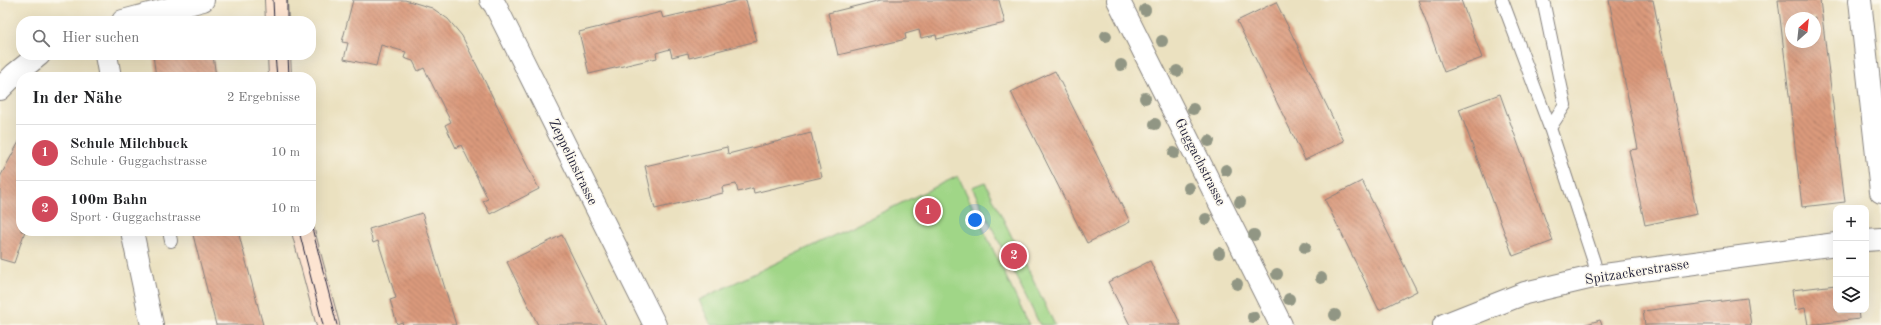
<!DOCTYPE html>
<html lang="de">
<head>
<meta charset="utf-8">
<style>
  :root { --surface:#fff; --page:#f6f6f6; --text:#202124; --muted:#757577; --line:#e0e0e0; --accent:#d1495b }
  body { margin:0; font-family:"Old Standard TT",serif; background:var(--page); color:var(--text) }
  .controls { position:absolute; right:12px; bottom:12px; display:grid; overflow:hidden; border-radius:8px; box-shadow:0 4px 16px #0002 }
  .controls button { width:36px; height:36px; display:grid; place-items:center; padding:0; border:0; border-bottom:1px solid var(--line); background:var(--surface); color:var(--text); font:20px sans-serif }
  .compass { position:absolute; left:1785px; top:12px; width:36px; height:36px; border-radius:50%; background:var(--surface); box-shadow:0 4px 16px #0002; rotate:27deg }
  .you { position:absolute; left:975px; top:220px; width:14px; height:14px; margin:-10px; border:3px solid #fff; border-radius:50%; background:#1a73e8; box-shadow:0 0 0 6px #1a73e833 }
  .badge { display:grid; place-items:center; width:26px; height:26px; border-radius:50%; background:var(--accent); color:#fff; font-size:13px; font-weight:700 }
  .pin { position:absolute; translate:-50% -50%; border:2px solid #fff; box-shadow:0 1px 4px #0006 }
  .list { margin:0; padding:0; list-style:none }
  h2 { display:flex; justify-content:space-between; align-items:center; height:52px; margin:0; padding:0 16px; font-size:17px }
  h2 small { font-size:13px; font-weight:400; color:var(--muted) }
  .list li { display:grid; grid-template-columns:26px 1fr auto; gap:12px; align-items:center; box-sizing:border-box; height:56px; padding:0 16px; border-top:1px solid var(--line) }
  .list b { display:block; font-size:15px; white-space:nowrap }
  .list p { margin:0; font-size:13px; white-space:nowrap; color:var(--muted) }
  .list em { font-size:13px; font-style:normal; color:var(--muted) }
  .icon { flex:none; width:22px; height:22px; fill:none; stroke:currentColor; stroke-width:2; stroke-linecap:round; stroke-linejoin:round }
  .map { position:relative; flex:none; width:1881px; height:325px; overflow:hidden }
  .search { position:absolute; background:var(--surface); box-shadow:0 4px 16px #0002; left:16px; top:16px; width:300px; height:44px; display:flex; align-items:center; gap:10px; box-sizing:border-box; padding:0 14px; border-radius:16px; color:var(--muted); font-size:15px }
  .panel { position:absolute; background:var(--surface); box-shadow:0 4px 16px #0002; left:16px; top:72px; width:300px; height:164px; border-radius:16px }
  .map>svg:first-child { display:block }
  .pitch { fill:#a0d687; stroke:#617c61 }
  .building { fill:url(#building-back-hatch); fill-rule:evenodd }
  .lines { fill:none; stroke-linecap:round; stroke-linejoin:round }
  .lane-casing { stroke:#86827e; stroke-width:14 }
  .street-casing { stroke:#86827e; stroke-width:24 }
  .secondary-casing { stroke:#86827e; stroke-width:24 }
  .lane { stroke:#fff; stroke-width:12 }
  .street { stroke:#fff; stroke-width:22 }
  .secondary { stroke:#fde4d1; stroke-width:22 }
  .tram { stroke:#22223b; stroke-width:1 }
  .tree { fill:#919684 }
  .labels { text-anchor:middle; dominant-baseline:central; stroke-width:3; stroke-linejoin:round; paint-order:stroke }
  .street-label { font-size:14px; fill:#22223b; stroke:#fbf7ec }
</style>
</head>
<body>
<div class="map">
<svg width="1881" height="325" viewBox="0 0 1881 325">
  <defs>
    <pattern id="building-back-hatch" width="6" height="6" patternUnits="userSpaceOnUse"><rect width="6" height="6" fill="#da9a7b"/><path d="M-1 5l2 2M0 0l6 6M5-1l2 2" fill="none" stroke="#b07d66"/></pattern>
  </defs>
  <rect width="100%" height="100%" fill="#fbf7ec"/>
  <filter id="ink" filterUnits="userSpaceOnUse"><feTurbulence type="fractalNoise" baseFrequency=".025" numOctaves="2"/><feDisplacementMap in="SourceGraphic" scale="8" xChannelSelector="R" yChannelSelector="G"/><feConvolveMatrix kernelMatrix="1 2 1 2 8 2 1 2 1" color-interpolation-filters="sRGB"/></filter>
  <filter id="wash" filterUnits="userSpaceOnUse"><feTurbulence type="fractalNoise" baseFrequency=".012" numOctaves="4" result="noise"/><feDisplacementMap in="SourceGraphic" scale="16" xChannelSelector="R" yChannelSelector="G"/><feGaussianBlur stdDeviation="0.9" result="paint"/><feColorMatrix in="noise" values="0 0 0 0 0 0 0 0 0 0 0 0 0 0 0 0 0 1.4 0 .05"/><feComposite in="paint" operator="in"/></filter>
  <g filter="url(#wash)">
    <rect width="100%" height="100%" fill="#ebe1c0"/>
    <!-- pitch -->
    <g class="pitch">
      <polygon points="958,176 1029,325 711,325 699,300"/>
      <polygon points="985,182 1055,325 1040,325 972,187"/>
    </g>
    <g id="blocks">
      <!-- building -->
      <g class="building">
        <polygon points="353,0 405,0 432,8 448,19 462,36 539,189 490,214 483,201 488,199 461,145 456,148 445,125 451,122 424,68 418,71 413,61 404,58 406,52 381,45 376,66 344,59 348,43 342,42"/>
        <polygon points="740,0 746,0 757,41 689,58 688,53 672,57 670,49 656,53 657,58 589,74 579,32 661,12 663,18"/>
        <polygon points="881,0 999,0 1005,23 937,39 936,35 921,38 919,30 905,34 906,39 838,55 828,13"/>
        <polygon points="1418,0 1461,0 1482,58 1444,72"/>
        <polygon points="1609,0 1653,0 1697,214 1645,225 1629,150 1638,149"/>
        <path d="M 1778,0 L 1820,0 L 1845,202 L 1802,207 ZM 1791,18 L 1815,18 L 1815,42 L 1791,42 Z"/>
        <polygon points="1276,2 1344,141 1305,160 1237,21"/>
        <polygon points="153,55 213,55 216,77 156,77"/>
        <polygon points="1055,71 1130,222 1087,243 1011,92"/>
        <polygon points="1500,94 1553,241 1513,256 1459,109"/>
        <polygon points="811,133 822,177 754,193 753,188 738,192 736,184 722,187 723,193 655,209 645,166 727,147 728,154"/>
        <polygon points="21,138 21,231 25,231 14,263 0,259 0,177"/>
        <polygon points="1362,181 1417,291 1379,310 1325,200"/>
        <polygon points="422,213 447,295 456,325 403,325 402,322 397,324 390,300 396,298 378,241 373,243 369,229"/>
        <polygon points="192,231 238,231 263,325 216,325"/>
        <polygon points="562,235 591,294 606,325 538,325 507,262"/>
        <polygon points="1150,261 1181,325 1130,325 1108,282"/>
        <polygon points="1836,285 1836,310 1858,310 1859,319 1808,325 1805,308 1795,310 1792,290"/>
        <polygon points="1747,298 1751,325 1645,325 1643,311"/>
        <polygon points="1600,320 1602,325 1583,325"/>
      </g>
    </g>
  </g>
  <g filter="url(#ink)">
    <use href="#blocks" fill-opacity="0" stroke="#86827e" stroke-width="1"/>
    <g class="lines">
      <!-- lane casing -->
      <g class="lane-casing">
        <g id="lane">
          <polyline points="1502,0 1550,128 1594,262 1597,276"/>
          <polyline points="1543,0 1565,105 1550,128"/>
          <polyline points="169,231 171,241"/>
        </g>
      </g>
      <!-- street casing -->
      <g class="street-casing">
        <g id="street">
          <polyline points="491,0 495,5 655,325"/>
          <polyline points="1118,0 1281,325"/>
          <polyline points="1860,0 1881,192"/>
          <polyline points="123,21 203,0"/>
          <polyline points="106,55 110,77"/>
          <polyline points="0,89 15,74 39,55"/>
          <polyline points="132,231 152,325"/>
          <polyline points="1866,240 1881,239"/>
          <polyline points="1444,325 1525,293 1597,276 1836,244"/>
        </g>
      </g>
      <!-- secondary casing -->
      <g class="secondary-casing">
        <g id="secondary">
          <polyline points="276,0 277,21"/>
          <polyline points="279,55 280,77"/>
          <polyline points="303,231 328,325"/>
        </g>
      </g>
      <!-- lane -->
      <use href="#lane" class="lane"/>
      <!-- street -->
      <use href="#street" class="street"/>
      <!-- secondary -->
      <use href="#secondary" class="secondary"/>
      <!-- tram -->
      <g class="tram">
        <polyline points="273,0 274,21"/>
        <polyline points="287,0 287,21"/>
        <polyline points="275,55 277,77"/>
        <polyline points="288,55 289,77"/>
        <polyline points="311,224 337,325"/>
        <polyline points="299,231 323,325"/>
      </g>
    </g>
    <!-- trees -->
    <g class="tree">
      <circle cx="1145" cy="10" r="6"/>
      <circle cx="1106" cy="36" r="6"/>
      <circle cx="1162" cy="41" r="6"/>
      <circle cx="1121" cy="65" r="6"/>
      <circle cx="1177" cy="71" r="6"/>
      <circle cx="1145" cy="98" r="6"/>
      <circle cx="1193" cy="109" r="6"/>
      <circle cx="1155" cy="124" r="6"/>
      <circle cx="1209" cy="141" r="6"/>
      <circle cx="1174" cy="153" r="6"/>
      <circle cx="1226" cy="170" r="6"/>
      <circle cx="1189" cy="188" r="6"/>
      <circle cx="1240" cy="202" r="6"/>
      <circle cx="1206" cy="219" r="6"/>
      <circle cx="1254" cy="235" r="6"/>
      <circle cx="1305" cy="247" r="6"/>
      <circle cx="1219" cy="253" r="6"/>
      <circle cx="1277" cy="274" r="6"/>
      <circle cx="1321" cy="278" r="6"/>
      <circle cx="1237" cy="284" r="6"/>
      <circle cx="1289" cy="299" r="6"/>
      <circle cx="1335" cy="315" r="6"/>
      <circle cx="1253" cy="317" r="6"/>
    </g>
  </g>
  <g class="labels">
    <!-- street labels -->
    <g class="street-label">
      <text transform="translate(573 162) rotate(64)">Zeppelinstrasse</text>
      <text transform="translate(1200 162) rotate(63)">Guggachstrasse</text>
      <text transform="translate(1637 272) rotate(-9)">Spitzackerstrasse</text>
    </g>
  </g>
</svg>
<div class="controls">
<button>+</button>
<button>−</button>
<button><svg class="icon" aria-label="layers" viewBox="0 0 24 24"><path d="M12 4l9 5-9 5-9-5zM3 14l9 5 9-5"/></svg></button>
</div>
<svg class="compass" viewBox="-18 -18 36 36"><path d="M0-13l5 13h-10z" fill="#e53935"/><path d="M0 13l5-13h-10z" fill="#757577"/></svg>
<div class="you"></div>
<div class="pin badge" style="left:928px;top:211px">1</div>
<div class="pin badge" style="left:1014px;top:256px">2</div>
<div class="search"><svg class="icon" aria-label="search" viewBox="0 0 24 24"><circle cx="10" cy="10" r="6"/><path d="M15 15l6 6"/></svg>Hier suchen</div>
<section class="panel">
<h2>In der Nähe<small>2 Ergebnisse</small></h2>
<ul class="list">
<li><span class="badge">1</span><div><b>Schule Milchbuck</b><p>Schule · Guggachstrasse</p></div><em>10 m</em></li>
<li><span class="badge">2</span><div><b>100m Bahn</b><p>Sport · Guggachstrasse</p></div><em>10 m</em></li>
</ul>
</section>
</div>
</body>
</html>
